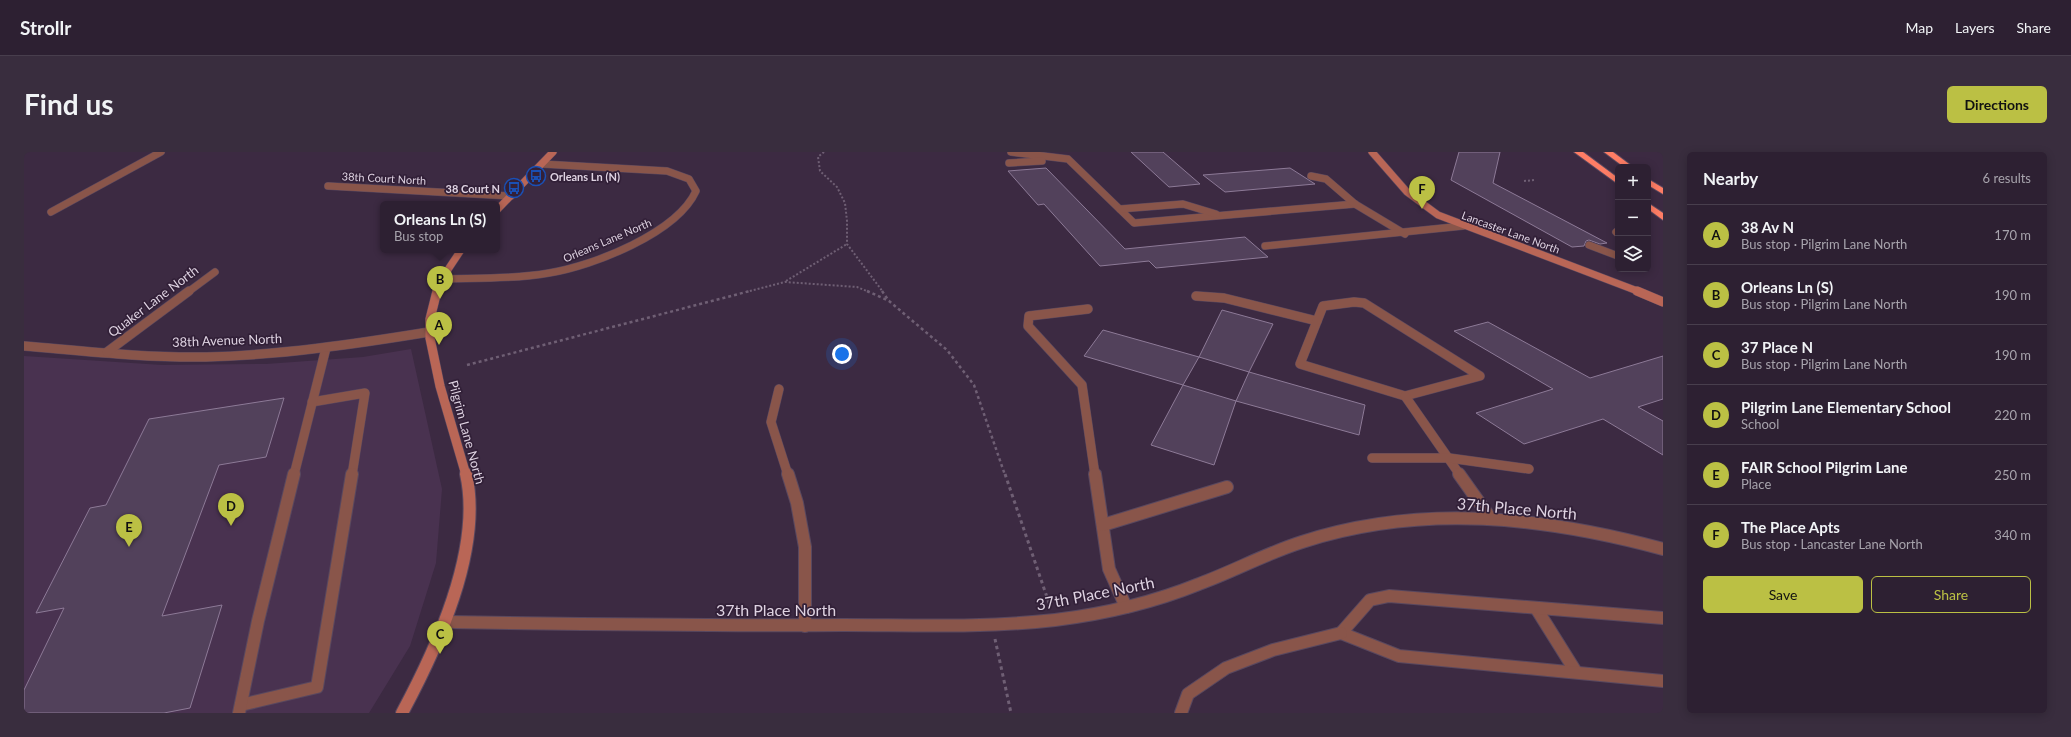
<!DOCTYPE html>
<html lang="en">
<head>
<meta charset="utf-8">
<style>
  :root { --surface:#2d2032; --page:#392d3e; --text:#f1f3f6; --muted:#a7a3ac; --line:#483e4d; --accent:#bbc044 }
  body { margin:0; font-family:Lato,sans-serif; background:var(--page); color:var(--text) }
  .controls { position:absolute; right:12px; top:12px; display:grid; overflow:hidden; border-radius:6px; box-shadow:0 2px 10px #0003 }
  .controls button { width:36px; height:36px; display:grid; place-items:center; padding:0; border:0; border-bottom:1px solid var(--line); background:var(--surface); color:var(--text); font:20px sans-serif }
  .you { position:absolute; left:818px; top:202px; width:14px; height:14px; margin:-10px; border:3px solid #fff; border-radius:50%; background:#1a73e8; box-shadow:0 0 0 6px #1a73e833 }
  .badge { display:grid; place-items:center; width:26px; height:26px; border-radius:50%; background:var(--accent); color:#111; font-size:13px; font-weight:700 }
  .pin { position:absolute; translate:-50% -33px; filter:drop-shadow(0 1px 2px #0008) }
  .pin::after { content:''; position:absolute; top:21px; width:14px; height:12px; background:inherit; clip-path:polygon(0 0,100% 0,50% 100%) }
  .popup { position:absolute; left:356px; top:49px; width:120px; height:52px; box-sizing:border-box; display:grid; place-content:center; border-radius:6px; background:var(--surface); filter:drop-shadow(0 1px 3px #0005); font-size:13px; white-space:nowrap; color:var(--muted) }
  .popup b { font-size:15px; color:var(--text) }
  .popup::after { content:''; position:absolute; left:50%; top:100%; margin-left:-8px; border:8px solid transparent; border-top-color:var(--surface) }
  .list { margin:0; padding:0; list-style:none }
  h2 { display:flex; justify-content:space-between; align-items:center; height:52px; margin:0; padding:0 16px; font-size:17px }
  h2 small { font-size:13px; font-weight:400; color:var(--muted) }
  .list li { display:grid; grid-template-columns:26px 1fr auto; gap:12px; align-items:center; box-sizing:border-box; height:60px; padding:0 16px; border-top:1px solid var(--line) }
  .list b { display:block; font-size:15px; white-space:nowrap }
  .list p { margin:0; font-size:13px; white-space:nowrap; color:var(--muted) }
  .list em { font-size:13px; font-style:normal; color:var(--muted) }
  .actions { display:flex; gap:8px; padding:12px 16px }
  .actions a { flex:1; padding:9px 0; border:1px solid var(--accent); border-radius:6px; text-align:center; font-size:14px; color:var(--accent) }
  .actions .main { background:var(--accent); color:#111 }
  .icon { flex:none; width:22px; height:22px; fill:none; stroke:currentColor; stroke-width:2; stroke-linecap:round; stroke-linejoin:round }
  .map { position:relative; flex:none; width:1639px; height:561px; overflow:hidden; border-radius:6px }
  header { display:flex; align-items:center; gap:24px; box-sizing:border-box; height:56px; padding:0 20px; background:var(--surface); border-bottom:1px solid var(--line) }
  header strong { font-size:19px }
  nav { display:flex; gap:22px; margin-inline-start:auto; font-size:14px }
  .intro { display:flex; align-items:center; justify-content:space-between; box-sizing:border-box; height:96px; padding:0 24px }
  h1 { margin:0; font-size:28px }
  .button { padding:10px 18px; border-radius:6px; background:var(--accent); color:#111; font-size:14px; font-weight:700 }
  main { display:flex; gap:24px; padding:0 24px }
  aside { flex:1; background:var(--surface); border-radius:6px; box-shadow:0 2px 10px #0003 }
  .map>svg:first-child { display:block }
  .built { fill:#493250 }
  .building { fill:#52415b; stroke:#8d7a97 }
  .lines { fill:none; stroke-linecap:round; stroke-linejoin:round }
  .lane-far2-casing { stroke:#59485f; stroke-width:8 }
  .lane-far1-casing { stroke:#59485f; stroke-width:10 }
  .lane-casing { stroke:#59485f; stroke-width:14 }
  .street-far2-casing { stroke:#59485f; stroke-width:8 }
  .street-far1-casing { stroke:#59485f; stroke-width:10 }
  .street-casing { stroke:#59485f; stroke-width:14 }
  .secondary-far2-casing { stroke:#59485f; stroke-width:8 }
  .secondary-far1-casing { stroke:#59485f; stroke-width:10 }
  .secondary-casing { stroke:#59485f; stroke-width:14 }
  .highway-casing { stroke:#59485f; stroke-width:2 }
  .path-far2 { stroke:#6f5f74; stroke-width:2; stroke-dasharray:2 2; stroke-linecap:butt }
  .path-far1 { stroke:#6f5f74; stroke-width:2.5; stroke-dasharray:3 3; stroke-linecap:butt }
  .path { stroke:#6f5f74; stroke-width:3; stroke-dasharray:3.5 3.5; stroke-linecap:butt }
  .lane-far2 { stroke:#89554a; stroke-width:7 }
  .lane-far1 { stroke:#89554a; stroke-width:9 }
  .lane { stroke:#89554a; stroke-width:12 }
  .street-far2 { stroke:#89554a; stroke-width:7 }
  .street-far1 { stroke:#89554a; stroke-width:9 }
  .street { stroke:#89554a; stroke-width:12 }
  .secondary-far2 { stroke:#b96656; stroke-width:7 }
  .secondary-far1 { stroke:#b96656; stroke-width:9 }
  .secondary { stroke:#b96656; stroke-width:12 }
  .highway { fill:#fe7d65; fill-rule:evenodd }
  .labels { text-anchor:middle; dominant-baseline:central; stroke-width:3.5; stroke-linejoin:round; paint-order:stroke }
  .far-poi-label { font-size:11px; font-weight:bold; fill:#dfd3e2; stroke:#322038; text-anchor:start }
  .far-street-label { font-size:11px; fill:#dfd3e2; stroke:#322038 }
  .street-label { font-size:13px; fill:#dfd3e2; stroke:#322038 }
  .near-street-label { font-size:16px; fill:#dfd3e2; stroke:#322038 }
</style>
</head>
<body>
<header>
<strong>Strollr</strong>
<nav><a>Map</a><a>Layers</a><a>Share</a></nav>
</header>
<div class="intro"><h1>Find us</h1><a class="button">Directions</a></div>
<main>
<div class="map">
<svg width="1639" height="561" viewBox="0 0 1639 561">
  <rect width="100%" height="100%" fill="#3c2a42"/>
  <!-- built -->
  <polygon class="built" points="387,197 418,337 412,411 386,494 345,561 0,561 0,204 138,213 242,212 339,205"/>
  <!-- building -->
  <g class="building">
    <polygon points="1107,0 1139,0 1176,32 1145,35"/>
    <polygon points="1435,0 1476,0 1469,31 1583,91 1576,92 1565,88 1562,89 1560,94 1548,95 1427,28"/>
    <polygon points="1022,16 1101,97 1221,85 1244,105 1132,116 1125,109 1076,114 1020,52 1014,53 984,19"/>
    <polygon points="1266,16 1291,32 1201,40 1179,23"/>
    <polygon points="1198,158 1249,172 1225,220 1175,205"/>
    <polygon points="1464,170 1566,226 1639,204 1639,247 1614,255 1639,269 1639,303 1579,267 1500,292 1452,261 1529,237 1430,179"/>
    <polygon points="1079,178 1175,205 1159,233 1212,249 1190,313 1127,293 1159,233 1060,204"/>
    <polygon points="1225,220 1341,253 1335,283 1212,249"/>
    <polygon points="260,246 242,305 195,313 138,464 198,453 166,556 140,561 0,561 0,538 40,456 12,461 66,356 82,353 125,267"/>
  </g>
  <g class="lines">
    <!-- lane-far2 casing -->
    <g class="lane-far2-casing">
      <g id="lane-far2">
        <polyline points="987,0 1044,7 1110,71 1331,52"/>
        <polyline points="985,11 1018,9"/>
        <polyline points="1287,24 1302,27 1331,52 1381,82"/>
        <polyline points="1096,57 1159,52 1192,62"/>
        <polyline points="1592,80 1594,82"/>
        <polyline points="1565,93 1594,104"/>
        <polyline points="1241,94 1439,74"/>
      </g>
    </g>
    <!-- lane-far1 casing -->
    <g class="lane-far1-casing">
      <g id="lane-far1">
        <polyline points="1172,144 1200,146 1293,169"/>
        <polygon points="1330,150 1340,151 1456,224 1381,244 1276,212 1299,154"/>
        <polyline points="1064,157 1005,164 1004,174 1058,233 1071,323"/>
        <polyline points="1381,244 1436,323"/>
        <polyline points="288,250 341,241 328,323"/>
        <polyline points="1348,306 1425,306 1505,317"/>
        <polyline points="270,323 302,196"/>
      </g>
    </g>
    <!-- lane casing -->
    <g class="lane-casing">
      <g id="lane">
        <polyline points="1071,322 1085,417 1102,455"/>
        <polyline points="1435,322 1467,367"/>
        <polyline points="1079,373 1203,335"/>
        <polyline points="1512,456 1552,520"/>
        <polyline points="1639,466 1365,444 1346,448 1317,481 1375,504 1639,529"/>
        <polyline points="217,553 293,535 328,322"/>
        <polyline points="215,561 234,469 270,322"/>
        <polyline points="1157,561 1164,542 1202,516 1249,498 1317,481"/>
      </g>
    </g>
    <!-- street-far2 casing -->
    <g class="street-far2-casing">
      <g id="street-far2">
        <polyline points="304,34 487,44"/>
        <polyline points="27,60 137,0"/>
        <path d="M 419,127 C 454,126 490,127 525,121 C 569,114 653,81 672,39 L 665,27 L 643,19 L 518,12"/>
        <polyline points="164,140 191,120"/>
      </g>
    </g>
    <!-- street-far1 casing -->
    <g class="street-far1-casing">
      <g id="street-far1">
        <path d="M 0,194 C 60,199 121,206 182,205 C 257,203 331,192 405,180"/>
        <polyline points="83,200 165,139"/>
        <polyline points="755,237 747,270 764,323"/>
      </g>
    </g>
    <!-- street casing -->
    <g class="street-casing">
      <g id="street">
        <polyline points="764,322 773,351 781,395 781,474"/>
        <path d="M 422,470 C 555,472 687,474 820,473 C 890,473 960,476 1031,468 C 1080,462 1128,451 1175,432 C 1210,419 1243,401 1278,390 C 1398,351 1520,365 1639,397"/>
      </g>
    </g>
    <!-- secondary-far2 casing -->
    <g class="secondary-far2-casing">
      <g id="secondary-far2">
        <polyline points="1348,0 1383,40 1414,63 1616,140"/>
        <polyline points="473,58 529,0"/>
        <polyline points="413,140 425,116 437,98"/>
      </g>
    </g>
    <!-- secondary-far1 casing -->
    <g class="secondary-far1-casing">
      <g id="secondary-far1">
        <polyline points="413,139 406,167 406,186 416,234 442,323"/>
        <polyline points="1613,139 1639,150"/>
      </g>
    </g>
    <!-- secondary casing -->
    <g class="secondary-casing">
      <path id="secondary" d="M 378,561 C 413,496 459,397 442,322"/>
    </g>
    <!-- highway casing -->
    <g class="highway-casing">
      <g id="highway">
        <polygon points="1550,0 1559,0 1594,26 1594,32"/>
        <polygon points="1580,0 1589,0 1609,15 1600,15"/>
        <polygon points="1624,27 1639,36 1639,42 1624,33"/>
        <polygon points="1624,51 1639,61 1639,68 1624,57"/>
      </g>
    </g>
    <!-- path-far2 -->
    <g class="path-far2">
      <polyline points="800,0 794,5 796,19 813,35 821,51 823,69 823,92 859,140"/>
      <polyline points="1500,29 1511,28"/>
      <polyline points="762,129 823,92"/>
      <polyline points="722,140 761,130 833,135 845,140"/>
    </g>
    <!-- path-far1 -->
    <g class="path-far1">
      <polyline points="843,139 865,149 923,198 950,233 981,323"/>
      <polyline points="858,139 865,149"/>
      <polyline points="443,213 726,139"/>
    </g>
    <!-- path -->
    <g class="path">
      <polyline points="981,322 1026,454"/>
      <polyline points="971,487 987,561"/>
    </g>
    <!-- lane-far2 -->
    <use href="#lane-far2" class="lane-far2"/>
    <!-- lane-far1 -->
    <use href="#lane-far1" class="lane-far1"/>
    <!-- lane -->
    <use href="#lane" class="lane"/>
    <!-- street-far2 -->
    <use href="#street-far2" class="street-far2"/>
    <!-- street-far1 -->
    <use href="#street-far1" class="street-far1"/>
    <!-- street -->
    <use href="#street" class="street"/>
    <!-- secondary-far2 -->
    <use href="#secondary-far2" class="secondary-far2"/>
    <!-- secondary-far1 -->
    <use href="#secondary-far1" class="secondary-far1"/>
    <!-- secondary -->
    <use href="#secondary" class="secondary"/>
    <!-- highway -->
    <use href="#highway" class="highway"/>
  </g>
  <!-- icons -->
  <defs>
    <g id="bus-ring" transform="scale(1)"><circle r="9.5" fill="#322038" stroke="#1a4fb4" stroke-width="1.5"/><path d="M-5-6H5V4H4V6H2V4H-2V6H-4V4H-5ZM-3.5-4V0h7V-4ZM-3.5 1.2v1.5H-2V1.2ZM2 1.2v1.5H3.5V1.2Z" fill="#1a4fb4"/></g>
  </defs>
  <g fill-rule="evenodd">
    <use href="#bus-ring" x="512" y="24"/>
    <use href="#bus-ring" x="490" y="36"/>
  </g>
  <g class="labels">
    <!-- far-poi labels -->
    <g class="far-poi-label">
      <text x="526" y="24">Orleans Ln (N)</text>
      <text x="476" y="36" text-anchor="end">38 Court N</text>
    </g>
    <!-- far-street labels -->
    <g class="far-street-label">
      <text transform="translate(360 26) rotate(3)">38th Court North</text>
      <text transform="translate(1487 80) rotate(20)">Lancaster Lane North</text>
      <text transform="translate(583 88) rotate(-23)">Orleans Lane North</text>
    </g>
    <!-- street labels -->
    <g class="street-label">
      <text transform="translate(129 149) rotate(-37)">Quaker Lane North</text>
      <text transform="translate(203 188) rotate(-2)">38th Avenue North</text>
      <text transform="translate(443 280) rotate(75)">Pilgrim Lane North</text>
    </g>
    <!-- near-street labels -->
    <g class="near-street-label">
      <text transform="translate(1493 356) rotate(5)">37th Place North</text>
      <text transform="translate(1071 441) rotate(-11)">37th Place North</text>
      <text x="752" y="457">37th Place North</text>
    </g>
  </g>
</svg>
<div class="controls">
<button>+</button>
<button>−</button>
<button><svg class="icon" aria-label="layers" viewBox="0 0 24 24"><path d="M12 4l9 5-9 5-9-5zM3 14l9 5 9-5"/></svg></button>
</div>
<div class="you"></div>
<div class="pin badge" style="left:415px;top:193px">A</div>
<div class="pin badge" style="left:416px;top:147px">B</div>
<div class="popup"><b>Orleans Ln (S)</b>Bus stop</div>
<div class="pin badge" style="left:416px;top:502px">C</div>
<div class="pin badge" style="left:207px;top:374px">D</div>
<div class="pin badge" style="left:105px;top:395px">E</div>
<div class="pin badge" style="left:1398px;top:57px">F</div>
</div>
<aside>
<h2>Nearby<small>6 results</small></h2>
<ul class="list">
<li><span class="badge">A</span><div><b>38 Av N</b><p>Bus stop · Pilgrim Lane North</p></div><em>170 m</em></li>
<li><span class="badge">B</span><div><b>Orleans Ln (S)</b><p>Bus stop · Pilgrim Lane North</p></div><em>190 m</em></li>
<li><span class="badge">C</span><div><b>37 Place N</b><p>Bus stop · Pilgrim Lane North</p></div><em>190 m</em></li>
<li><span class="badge">D</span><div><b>Pilgrim Lane Elementary School</b><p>School</p></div><em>220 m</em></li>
<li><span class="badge">E</span><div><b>FAIR School Pilgrim Lane</b><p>Place</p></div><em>250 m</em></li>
<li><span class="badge">F</span><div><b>The Place Apts</b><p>Bus stop · Lancaster Lane North</p></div><em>340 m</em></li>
</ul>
<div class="actions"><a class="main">Save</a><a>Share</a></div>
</aside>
</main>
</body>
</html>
